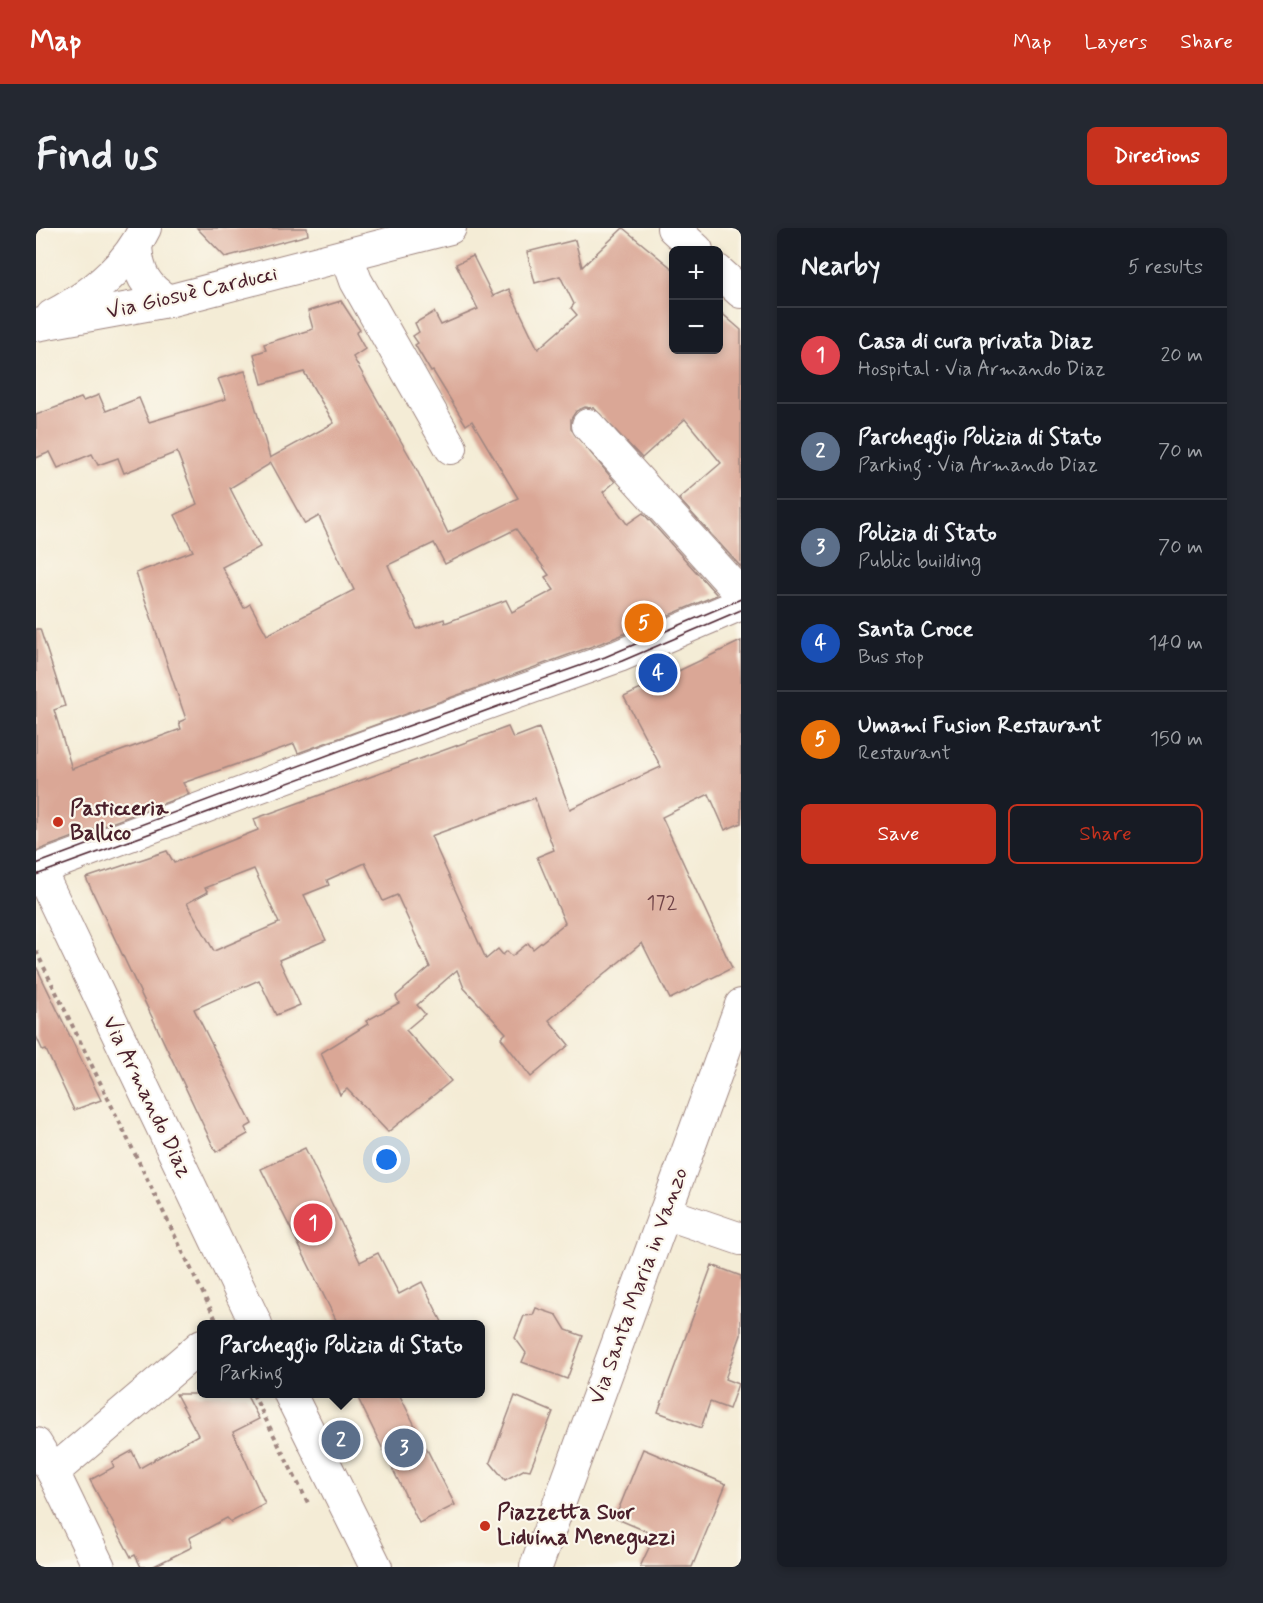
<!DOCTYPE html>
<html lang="en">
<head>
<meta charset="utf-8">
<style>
  :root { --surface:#171b24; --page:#242831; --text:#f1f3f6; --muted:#9ea1a6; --line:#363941; --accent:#c8321e }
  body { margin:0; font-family:Mynerve,sans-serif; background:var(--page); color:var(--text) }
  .controls { position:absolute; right:18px; top:18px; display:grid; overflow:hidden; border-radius:9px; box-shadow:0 3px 9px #0003 }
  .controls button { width:54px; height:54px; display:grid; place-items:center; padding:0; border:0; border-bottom:2px solid var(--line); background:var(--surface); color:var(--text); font:30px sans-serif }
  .you { position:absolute; left:351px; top:932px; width:21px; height:21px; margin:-15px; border:4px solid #fff; border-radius:50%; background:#1a73e8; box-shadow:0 0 0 9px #1a73e833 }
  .badge { display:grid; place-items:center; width:39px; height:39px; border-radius:50%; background:var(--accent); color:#fff; font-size:20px; font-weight:700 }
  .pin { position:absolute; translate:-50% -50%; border:3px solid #fff; box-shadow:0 2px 6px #0006 }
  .popup { position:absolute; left:161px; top:1092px; width:288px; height:78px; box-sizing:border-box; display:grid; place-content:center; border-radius:9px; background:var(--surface); filter:drop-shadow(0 2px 4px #0005); font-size:20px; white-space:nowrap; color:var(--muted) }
  .popup b { font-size:22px; color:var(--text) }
  .popup::after { content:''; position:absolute; left:50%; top:100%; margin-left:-12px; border:12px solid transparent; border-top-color:var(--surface) }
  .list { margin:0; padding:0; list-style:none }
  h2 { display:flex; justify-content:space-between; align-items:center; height:78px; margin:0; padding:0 24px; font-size:26px }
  h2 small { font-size:20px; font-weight:400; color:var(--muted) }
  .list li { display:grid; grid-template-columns:39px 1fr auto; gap:18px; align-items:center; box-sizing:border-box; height:96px; padding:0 24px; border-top:2px solid var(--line) }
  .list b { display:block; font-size:22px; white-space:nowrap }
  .list p { margin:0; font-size:20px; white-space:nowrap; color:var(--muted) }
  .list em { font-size:20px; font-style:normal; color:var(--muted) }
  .actions { display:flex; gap:12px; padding:18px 24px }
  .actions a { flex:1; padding:14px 0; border:2px solid var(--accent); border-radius:9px; text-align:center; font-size:21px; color:var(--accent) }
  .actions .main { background:var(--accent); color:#fff }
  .map { position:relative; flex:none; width:705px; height:1339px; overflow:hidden; border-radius:9px }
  header { display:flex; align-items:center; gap:36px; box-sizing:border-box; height:84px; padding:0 30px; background:var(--accent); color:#fff }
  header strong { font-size:28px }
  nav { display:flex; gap:33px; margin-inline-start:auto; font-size:21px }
  .intro { display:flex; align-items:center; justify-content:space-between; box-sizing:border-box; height:144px; padding:0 36px }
  h1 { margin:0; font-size:42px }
  .button { padding:15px 27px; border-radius:9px; background:var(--accent); color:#fff; font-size:21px; font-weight:700 }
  main { display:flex; gap:36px; padding:0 36px }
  aside { flex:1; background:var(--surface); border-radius:9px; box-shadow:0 3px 9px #0003 }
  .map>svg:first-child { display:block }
  .building { fill:#daa796; fill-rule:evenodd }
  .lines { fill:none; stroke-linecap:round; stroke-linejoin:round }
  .minor-casing { stroke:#9f8680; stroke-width:34 }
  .path { stroke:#9f8680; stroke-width:4; stroke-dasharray:4.5 4.5; stroke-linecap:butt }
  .minor { stroke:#fff; stroke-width:32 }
  .tram { stroke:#4a1f2b; stroke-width:1.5 }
  .poi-dot { fill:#c8321e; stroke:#fbf7ec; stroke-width:2 }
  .labels { text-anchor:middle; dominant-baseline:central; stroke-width:4.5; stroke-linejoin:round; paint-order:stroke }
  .number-label { font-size:20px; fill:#6e4146 }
  .street-label { font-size:22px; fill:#4a1f2b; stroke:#fbf7ec }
  .poi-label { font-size:22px; font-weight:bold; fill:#4a1f2b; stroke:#fbf7ec; text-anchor:start }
</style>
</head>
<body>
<header>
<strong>Map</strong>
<nav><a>Map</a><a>Layers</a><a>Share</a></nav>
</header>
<div class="intro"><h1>Find us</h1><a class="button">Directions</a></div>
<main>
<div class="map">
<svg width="705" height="1339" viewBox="0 0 705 1339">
  <rect width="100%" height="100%" fill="#fbf7ec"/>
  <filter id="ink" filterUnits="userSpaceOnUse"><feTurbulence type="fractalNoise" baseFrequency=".0167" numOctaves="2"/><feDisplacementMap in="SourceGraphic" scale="12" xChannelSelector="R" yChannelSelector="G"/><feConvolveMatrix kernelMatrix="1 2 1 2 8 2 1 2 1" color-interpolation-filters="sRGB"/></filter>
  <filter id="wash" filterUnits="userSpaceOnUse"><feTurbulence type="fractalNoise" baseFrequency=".008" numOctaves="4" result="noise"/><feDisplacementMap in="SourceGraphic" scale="24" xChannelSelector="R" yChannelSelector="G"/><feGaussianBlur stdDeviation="1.35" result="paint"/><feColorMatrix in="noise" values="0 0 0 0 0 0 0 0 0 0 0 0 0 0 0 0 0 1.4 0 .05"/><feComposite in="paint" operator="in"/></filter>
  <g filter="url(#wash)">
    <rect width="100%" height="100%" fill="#f4ecd6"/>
    <g id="blocks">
      <!-- building -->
      <g class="building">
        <polygon points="161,0 271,0 272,7 189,29"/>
        <path d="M 587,0 L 638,42 L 638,122 L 682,122 L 682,82 L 705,102 L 705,339 L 643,271 L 685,235 L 649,191 L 606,230 L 558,180 L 549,179 L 540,183 L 535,191 L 535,201 L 579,254 L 567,264 L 591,296 L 607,285 L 681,367 L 576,411 L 262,525 L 258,516 L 147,555 L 153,566 L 0,623 L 0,401 L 4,401 L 29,478 L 18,482 L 36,541 L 145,501 L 143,494 L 150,491 L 100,345 L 157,323 L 139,287 L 161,276 L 141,224 L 88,245 L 82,230 L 62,237 L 56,226 L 22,240 L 14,224 L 0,230 L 0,187 L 45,170 L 47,173 L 63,167 L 70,183 L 103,170 L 113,194 L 190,171 L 182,151 L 209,143 L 234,230 L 298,195 L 268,144 L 226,156 L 218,126 L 230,122 L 228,116 L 277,101 L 272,83 L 305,73 L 324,102 L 320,105 L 329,121 L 317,129 L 378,236 L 412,305 L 482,270 L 436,193 L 430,197 L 397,143 L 395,144 L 379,117 L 382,115 L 377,108 L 383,104 L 379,95 L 398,84 L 405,97 L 442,81 L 420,36 L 437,28 L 457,68 L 473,61 L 502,121 L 541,87 L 535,80 L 538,76 L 524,48 L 499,55 L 491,24 L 539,12 L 546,39 ZM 235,235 L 269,296 L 283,288 L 318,362 L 231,407 L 214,376 L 208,380 L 186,339 L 224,319 L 194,260 ZM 480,301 L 513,347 L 509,349 L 518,362 L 476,384 L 470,372 L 409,395 L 408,391 L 381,401 L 352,337 L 398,315 L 409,336 Z"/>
        <path d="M 705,413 L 705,595 L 689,602 L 673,566 L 626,589 L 696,740 L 634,771 L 606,715 L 513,792 L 533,817 L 495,849 L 465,810 L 470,805 L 428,760 L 421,742 L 381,777 L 389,786 L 370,802 L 415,853 L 352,904 L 311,861 L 304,867 L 285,825 L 332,796 L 330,793 L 363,775 L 360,768 L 394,739 L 361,667 L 347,673 L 329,635 L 291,652 L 293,657 L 268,667 L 290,712 L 243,732 L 264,777 L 240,787 L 223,752 L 158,781 L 216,896 L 209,900 L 212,906 L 180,924 L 50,650 L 131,623 L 138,635 L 169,623 L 222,602 L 218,591 L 472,499 L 477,510 L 503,500 L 534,581 L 625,539 L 588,469 ZM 499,570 L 518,622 L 501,629 L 529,695 L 497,721 L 492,715 L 476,728 L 471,723 L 467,727 L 462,721 L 450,731 L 395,608 ZM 218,641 L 243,695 L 178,723 L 151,675 L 172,664 L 169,660 Z"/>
        <polygon points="0,738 59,860 65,872 38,882 10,822 7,823 0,808"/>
        <polygon points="269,920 324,1034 342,1025 363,1066 386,1054 407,1096 302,1096 225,941"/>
        <polygon points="676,1037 705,1048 705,1107 689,1151 702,1156 693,1181 674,1174 665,1200 622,1184"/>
        <polygon points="500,1080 521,1087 530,1102 547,1108 531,1151 486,1134 490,1125 479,1110 488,1088 497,1087"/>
        <polygon points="140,1166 210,1166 223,1191 197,1204 229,1276 195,1294 191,1290 153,1310 156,1319 116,1339 105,1339 99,1327 95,1329 54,1252 78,1239 76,1234 96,1223 104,1240 162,1207"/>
        <polygon points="320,1166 363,1166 419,1277 383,1295"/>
        <polygon points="479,1168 517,1184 494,1242 489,1241 469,1252 454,1234"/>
        <polygon points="607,1221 690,1256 656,1339 604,1339 619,1307 579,1290"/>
      </g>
    </g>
  </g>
  <g filter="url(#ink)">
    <use href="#blocks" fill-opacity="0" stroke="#9f8680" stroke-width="1.5"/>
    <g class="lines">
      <!-- minor casing -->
      <g class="minor-casing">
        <g id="minor">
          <polyline points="637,0 661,22"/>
          <path d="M 100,18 C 102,45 109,59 132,73"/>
          <polyline points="311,28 320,53 415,220"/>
          <polyline points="682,43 705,64"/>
          <path d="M 16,88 C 54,68 90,40 109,0"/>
          <polyline points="0,97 132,73 414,0"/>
          <polyline points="552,197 705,366"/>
          <polyline points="3,641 220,1096"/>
          <polyline points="0,642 337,516 583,428 705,376"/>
          <polyline points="629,985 705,1011"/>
          <polyline points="254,1166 340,1339"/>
          <polyline points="0,1216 17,1244 63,1339"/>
          <polyline points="17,1244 166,1117"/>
          <polyline points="500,1339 705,777"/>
        </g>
      </g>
      <!-- path -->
      <g class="path">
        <polyline points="0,723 180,1092"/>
        <polyline points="217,1166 272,1275"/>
      </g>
      <!-- minor -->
      <use href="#minor" class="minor"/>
      <!-- tram -->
      <g class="tram">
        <polyline points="0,636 335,511 569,429 705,371"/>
        <polyline points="0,647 586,433 705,382"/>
      </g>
    </g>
  </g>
  <!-- markers -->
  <g class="poi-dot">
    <circle cx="22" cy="594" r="6"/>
    <circle cx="449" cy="1298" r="6"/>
  </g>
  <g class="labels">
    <!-- number labels -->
    <g class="number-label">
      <text x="626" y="675">172</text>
    </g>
    <!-- street labels -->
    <g class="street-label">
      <text transform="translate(156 65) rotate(-13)">Via Giosuè Carducci</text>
      <text transform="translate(111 869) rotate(64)">Via Armando Diaz</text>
      <text transform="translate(603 1058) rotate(-70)">Via Santa Maria in Vanzo</text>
    </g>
    <!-- poi labels -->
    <g class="poi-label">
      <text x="34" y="581">Pasticceria<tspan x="34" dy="25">Ballico</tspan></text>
      <text x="461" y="1285">Piazzetta Suor<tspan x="461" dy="25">Liduina Meneguzzi</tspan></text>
    </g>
  </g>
</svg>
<div class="controls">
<button>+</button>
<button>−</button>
</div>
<div class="you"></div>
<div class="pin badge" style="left:277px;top:995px;background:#e0444e">1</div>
<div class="pin badge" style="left:305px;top:1212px;background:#5c6f8a">2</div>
<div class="popup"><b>Parcheggio Polizia di Stato</b>Parking</div>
<div class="pin badge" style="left:368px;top:1220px;background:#5c6f8a">3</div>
<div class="pin badge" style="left:622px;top:445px;background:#1a4fb4">4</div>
<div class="pin badge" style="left:608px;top:395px;background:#e8710a">5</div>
</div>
<aside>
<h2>Nearby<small>5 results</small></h2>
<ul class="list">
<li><span class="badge" style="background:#e0444e">1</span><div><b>Casa di cura privata Diaz</b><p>Hospital · Via Armando Diaz</p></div><em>20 m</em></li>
<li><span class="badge" style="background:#5c6f8a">2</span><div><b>Parcheggio Polizia di Stato</b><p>Parking · Via Armando Diaz</p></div><em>70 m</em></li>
<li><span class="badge" style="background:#5c6f8a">3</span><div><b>Polizia di Stato</b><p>Public building</p></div><em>70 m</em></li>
<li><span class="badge" style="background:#1a4fb4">4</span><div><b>Santa Croce</b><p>Bus stop</p></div><em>140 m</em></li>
<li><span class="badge" style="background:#e8710a">5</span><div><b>Umami Fusion Restaurant</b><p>Restaurant</p></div><em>150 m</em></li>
</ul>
<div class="actions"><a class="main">Save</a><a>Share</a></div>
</aside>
</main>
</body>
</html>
